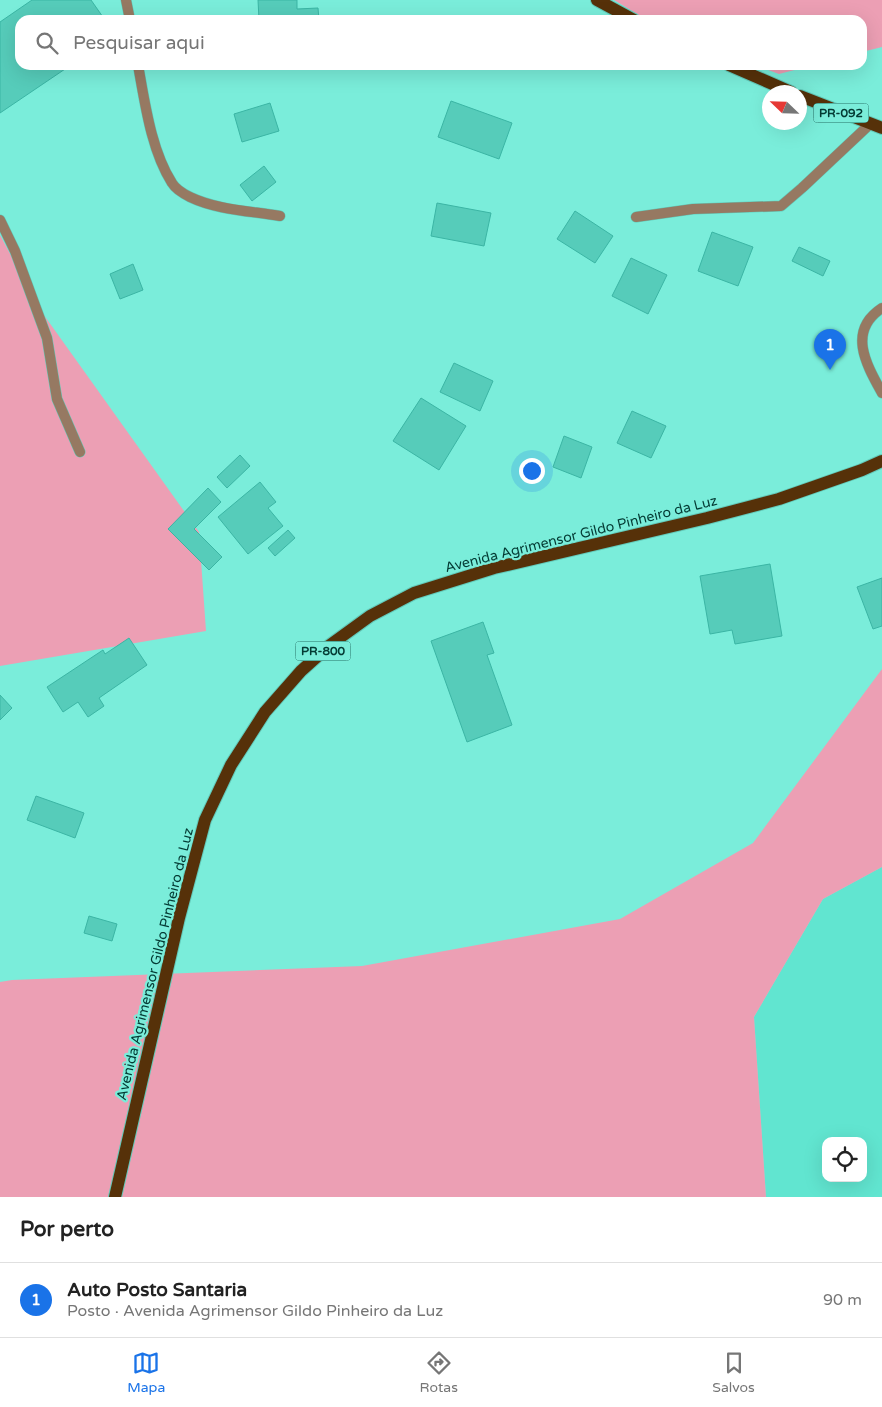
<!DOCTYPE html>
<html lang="pt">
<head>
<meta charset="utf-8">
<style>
  :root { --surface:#fff; --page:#f2f2f2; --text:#222; --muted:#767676; --line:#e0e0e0; --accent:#1a73e8 }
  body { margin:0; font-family:"Varela Round",sans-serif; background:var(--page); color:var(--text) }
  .controls { position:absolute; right:15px; bottom:15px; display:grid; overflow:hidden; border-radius:10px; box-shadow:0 5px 20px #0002 }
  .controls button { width:45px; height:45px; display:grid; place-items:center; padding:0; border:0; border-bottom:1px solid var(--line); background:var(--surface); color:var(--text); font:25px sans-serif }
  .compass { position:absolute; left:762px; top:85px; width:45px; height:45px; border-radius:50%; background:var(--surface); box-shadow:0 5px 20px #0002; rotate:293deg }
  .you { position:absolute; left:531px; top:470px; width:18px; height:18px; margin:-12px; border:4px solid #fff; border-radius:50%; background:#1a73e8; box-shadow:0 0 0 8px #1a73e833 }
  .badge { display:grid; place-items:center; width:32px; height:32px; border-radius:50%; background:var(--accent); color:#fff; font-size:16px; font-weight:700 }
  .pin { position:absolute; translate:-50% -41px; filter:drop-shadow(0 1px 2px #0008) }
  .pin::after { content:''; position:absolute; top:26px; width:18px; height:15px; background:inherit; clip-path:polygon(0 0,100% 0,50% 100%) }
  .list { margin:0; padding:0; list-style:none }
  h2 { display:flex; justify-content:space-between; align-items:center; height:65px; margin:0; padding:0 20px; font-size:21px }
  h2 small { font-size:16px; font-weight:400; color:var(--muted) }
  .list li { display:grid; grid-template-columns:32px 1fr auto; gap:15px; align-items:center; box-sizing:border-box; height:75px; padding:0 20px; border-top:1px solid var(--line) }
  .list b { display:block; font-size:19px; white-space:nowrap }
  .list p { margin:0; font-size:16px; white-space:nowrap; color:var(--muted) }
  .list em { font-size:16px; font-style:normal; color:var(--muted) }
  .icon { flex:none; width:28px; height:28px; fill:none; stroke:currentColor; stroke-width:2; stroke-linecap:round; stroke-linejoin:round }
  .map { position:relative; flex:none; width:882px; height:1197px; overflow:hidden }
  .search { position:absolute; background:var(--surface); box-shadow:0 5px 20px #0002; left:15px; right:15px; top:15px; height:55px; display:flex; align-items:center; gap:12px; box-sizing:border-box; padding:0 18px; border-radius:15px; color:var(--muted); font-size:19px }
  .sheet { height:140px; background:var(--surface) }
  nav { display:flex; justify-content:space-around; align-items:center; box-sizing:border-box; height:70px; border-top:1px solid var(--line); background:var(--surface); font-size:14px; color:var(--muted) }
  nav a { display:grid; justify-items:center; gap:2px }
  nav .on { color:var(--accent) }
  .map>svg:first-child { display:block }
  .built { fill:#61e5d0; fill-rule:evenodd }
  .green { fill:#ec9fb4 }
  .building { fill:#56ccba; stroke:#3bb5a4 }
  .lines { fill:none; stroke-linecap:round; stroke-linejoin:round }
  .lane-casing { stroke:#62c9b9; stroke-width:11 }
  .street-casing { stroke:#62c9b9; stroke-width:11 }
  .primary-casing { stroke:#62c9b9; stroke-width:14 }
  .lane { stroke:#967962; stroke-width:10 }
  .street { stroke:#967962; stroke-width:10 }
  .primary { stroke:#563109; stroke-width:12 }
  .labels { text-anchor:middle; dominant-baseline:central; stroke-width:4.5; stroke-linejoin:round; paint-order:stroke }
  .shield { fill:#7aedda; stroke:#277066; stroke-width:1 }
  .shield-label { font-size:12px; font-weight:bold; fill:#043b34 }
  .street-label { font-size:14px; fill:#043b34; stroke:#7aedda }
</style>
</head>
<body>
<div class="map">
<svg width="882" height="1197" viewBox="0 0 882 1197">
  <rect width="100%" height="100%" fill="#7aedda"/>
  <!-- built -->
  <path class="built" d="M 882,867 L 882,1197 L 766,1197 L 754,1017 L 823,899 ZM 826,1141 L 863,1141 L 863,1178 L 826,1178 Z"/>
  <!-- green -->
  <g class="green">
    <polygon points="614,0 882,0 882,47 862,52 862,20 647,20"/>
    <polygon points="755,65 814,65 779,74"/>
    <polygon points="0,235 41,311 199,532 206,631 0,666"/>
    <polygon points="882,669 882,867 823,899 754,1017 766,1197 0,1197 0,982 12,980 362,966 620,919 753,843"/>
  </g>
  <!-- building -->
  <g class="building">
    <polygon points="32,0 91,0 105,20 20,20 20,65 71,65 0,113 0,22"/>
    <polygon points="258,0 297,0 297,9 318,8 319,20 259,20"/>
    <polygon points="451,101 512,123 499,159 438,137"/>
    <polygon points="270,103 279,131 242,142 234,114"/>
    <polygon points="264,166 276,182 252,201 240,185"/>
    <polygon points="437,203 491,213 484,246 431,236"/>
    <polygon points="575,211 613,236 595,263 557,239"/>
    <polygon points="712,232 753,247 738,286 698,271"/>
    <polygon points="799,247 830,261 823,276 792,261"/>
    <polygon points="631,258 667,275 648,314 612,296"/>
    <polygon points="133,264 143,290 120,299 110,274"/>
    <polygon points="454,363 493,381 480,411 440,392"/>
    <polygon points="421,398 466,426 439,470 393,441"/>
    <polygon points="632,411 666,426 651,458 617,443"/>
    <polygon points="564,436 592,447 581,478 553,467"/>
    <polygon points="240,455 250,466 227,488 217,477"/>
    <polygon points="260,482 276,502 268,508 283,526 248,554 218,517"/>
    <polygon points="208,488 221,502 194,529 222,557 209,570 168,529"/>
    <polygon points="288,530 295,538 275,556 268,548"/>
    <polygon points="770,564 782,636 735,644 732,630 710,634 700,576"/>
    <polygon points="882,578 882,626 873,629 857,587"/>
    <polygon points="483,622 494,653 487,655 512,725 467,742 431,641"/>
    <polygon points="129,638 147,665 99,698 104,706 88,717 78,702 63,712 47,687 103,650 105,654"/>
    <polygon points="0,695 12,708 0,720"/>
    <polygon points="36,796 84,813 75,838 27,820"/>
    <polygon points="89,916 117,924 112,941 84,933"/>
  </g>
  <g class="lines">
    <!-- lane casing -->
    <g class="lane-casing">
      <g id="lane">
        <polyline points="636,217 693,209 781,206 802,188 869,125"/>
        <path d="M 882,308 C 847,331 866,364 882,393"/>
      </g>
    </g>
    <!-- street casing -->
    <g class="street-casing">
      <g id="street">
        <polyline points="126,0 130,20"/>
        <path d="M 138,65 C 145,103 151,150 172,183 C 175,188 184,194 190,197 C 217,210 251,211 280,216"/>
        <polyline points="0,220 15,251 47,338 57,399 80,452"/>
      </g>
    </g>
    <!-- primary casing -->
    <g class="primary-casing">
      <g id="primary">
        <polyline points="597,0 634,20"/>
        <polyline points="729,65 791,92"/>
        <polyline points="800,96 882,128"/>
        <polyline points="115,1197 179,918 205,820 231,765 265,712 301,671 330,645 370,616 414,593 494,568 707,518 779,499 862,470 882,461"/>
      </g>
    </g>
    <!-- lane -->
    <use href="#lane" class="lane"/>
    <!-- street -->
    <use href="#street" class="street"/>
    <!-- primary -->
    <use href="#primary" class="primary"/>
  </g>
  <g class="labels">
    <!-- shield labels -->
    <g class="shield">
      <rect x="813.5" y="103.5" width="55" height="19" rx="4"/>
      <rect x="295.5" y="641.5" width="55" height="19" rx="4"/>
    </g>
    <g class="shield-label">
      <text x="841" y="113">PR-092</text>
      <text x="323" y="651">PR-800</text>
    </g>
    <!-- street labels -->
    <g class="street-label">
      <text transform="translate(581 534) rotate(-14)">Avenida Agrimensor Gildo Pinheiro da Luz</text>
      <text transform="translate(155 964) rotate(-76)">Avenida Agrimensor Gildo Pinheiro da Luz</text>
    </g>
  </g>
</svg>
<div class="controls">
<button><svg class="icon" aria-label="locate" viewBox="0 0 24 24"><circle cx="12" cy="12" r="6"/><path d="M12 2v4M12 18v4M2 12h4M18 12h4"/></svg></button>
</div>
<svg class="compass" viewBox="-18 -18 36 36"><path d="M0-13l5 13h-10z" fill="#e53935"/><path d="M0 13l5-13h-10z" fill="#767676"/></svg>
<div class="you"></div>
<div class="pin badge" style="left:830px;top:370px">1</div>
<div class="search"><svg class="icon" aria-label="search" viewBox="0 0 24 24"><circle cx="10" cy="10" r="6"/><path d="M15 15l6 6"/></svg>Pesquisar aqui</div>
</div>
<section class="sheet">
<h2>Por perto<small></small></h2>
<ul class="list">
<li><span class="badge">1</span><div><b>Auto Posto Santaria</b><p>Posto · Avenida Agrimensor Gildo Pinheiro da Luz</p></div><em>90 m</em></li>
</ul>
</section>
<nav>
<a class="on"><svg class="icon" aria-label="map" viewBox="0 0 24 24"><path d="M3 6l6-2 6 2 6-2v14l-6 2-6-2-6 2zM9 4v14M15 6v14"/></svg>Mapa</a>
<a><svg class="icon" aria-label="directions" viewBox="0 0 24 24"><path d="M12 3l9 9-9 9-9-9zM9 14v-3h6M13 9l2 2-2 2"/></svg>Rotas</a>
<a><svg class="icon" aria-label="saved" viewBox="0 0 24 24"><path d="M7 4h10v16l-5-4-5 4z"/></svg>Salvos</a>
</nav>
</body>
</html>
